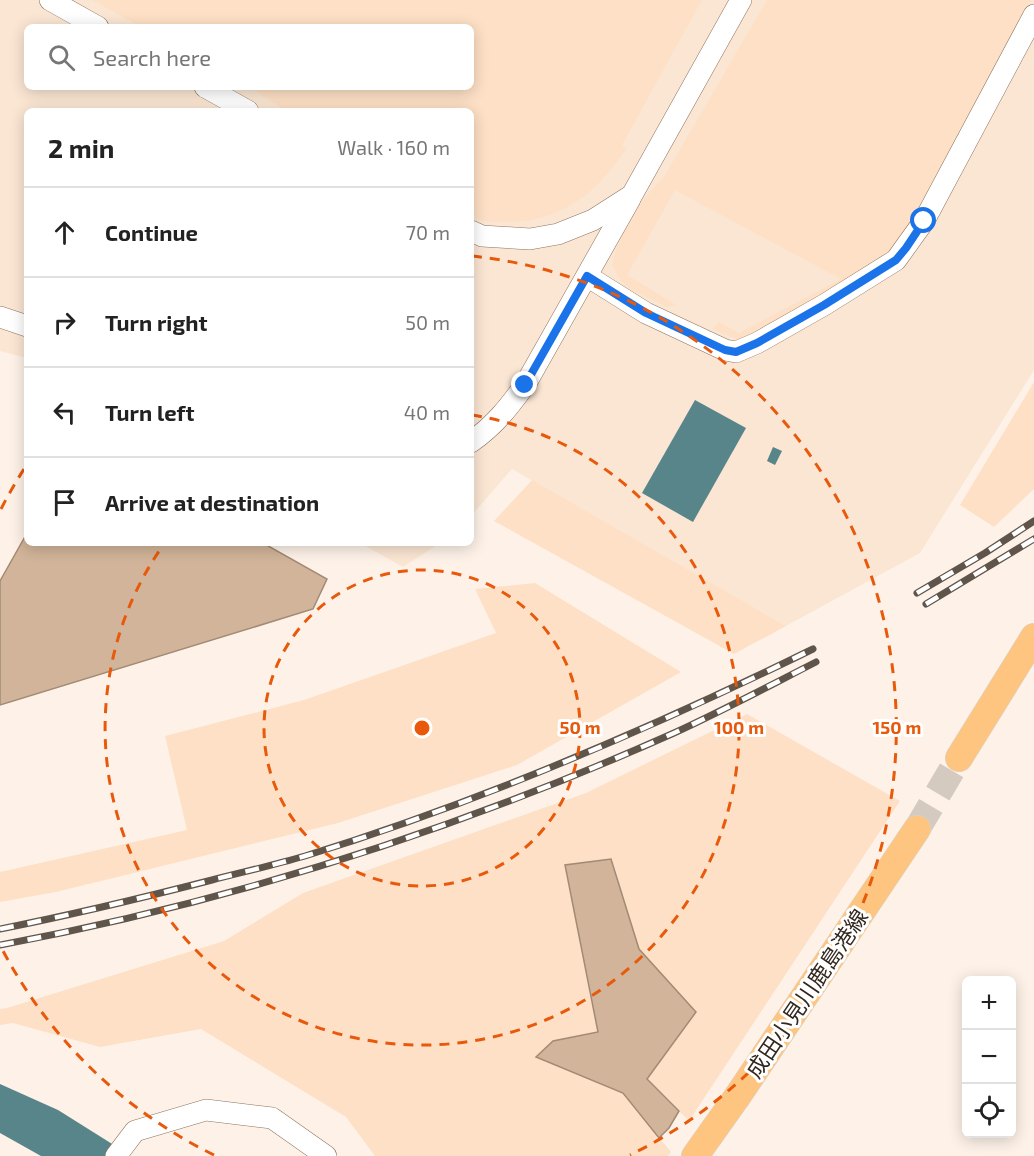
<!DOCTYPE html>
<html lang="en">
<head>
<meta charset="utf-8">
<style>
  :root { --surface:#fff; --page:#f6f6f6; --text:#222; --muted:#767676; --line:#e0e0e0 }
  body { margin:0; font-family:"Exo 2","Noto Sans JP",sans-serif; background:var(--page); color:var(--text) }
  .controls { position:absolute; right:18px; bottom:18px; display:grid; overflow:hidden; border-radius:9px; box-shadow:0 3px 15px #0003 }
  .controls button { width:54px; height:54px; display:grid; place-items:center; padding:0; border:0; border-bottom:2px solid var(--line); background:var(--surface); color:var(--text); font:30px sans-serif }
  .stop { position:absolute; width:18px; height:18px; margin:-14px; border:4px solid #1a73e8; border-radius:50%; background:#fff }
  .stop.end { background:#1a73e8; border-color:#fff; box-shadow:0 2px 6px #0008 }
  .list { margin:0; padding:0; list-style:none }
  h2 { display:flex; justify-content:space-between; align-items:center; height:78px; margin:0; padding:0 24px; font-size:26px }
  h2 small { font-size:20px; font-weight:400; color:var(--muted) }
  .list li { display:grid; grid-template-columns:39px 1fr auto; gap:18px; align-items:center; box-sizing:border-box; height:90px; padding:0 24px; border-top:2px solid var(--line) }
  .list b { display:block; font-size:22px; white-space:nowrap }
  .list em { font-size:20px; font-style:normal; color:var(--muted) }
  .icon { flex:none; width:33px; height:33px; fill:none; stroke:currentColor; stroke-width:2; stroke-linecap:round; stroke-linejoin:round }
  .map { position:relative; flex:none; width:1034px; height:1156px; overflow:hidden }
  .search { position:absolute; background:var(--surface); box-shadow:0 3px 15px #0003; left:24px; top:24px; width:450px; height:66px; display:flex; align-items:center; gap:15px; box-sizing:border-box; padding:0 21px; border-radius:9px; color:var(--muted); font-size:22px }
  .panel { position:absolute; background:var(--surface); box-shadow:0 3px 15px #0003; left:24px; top:108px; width:450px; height:438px; border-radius:9px }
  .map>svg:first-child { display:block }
  .built { fill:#fbe6d3; fill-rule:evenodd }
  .green { fill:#fde0c5 }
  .water { fill:#d1b499; stroke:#a28a74; stroke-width:1.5 }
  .building { fill:#58858a }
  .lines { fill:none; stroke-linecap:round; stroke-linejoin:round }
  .major-tunnel { stroke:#d5cac0; stroke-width:27; stroke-dasharray:27 14; stroke-linecap:butt }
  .minor-casing { stroke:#8e745d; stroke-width:22 }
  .major-casing { stroke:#d6d4d2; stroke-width:28 }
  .minor { stroke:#fff; stroke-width:21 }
  .major { stroke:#fec581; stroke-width:27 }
  .rail-casing { stroke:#60554b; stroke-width:7 }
  .rail { stroke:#fff; stroke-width:4.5; stroke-dasharray:14; stroke-linecap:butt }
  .route { stroke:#1a73e8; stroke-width:8 }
  .ring { fill:none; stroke:#e8590c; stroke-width:3; stroke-dasharray:10 8 }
  .labels { text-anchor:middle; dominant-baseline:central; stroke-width:6; stroke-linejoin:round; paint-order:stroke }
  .street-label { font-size:22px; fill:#33281e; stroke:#fff }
  .centre { fill:#e8590c; stroke:#fff; stroke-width:3 }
  .ring-label { font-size:18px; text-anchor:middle; font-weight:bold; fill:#e8590c; stroke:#fff; stroke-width:6; stroke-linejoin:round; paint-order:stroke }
</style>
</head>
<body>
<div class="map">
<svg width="1034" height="1156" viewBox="0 0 1034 1156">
  <rect width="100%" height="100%" fill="#fef2e8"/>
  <!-- built -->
  <g class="built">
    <path d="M 0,0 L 1034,0 L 1034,370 L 920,553 L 786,626 L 512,469 L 471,516 L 471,111 L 27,111 L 27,358 L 0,351 ZM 27,27 L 471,27 L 471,87 L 27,87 Z"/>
    <polygon points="360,543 440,543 403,567"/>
  </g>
  <!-- green -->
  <g class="green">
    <path d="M 92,0 L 702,0 L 622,145 L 627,149 C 617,161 608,175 597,185 C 564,218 515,230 471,218 L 471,111 L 286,111 L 249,87 L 471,87 L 471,27 L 141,27 Z"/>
    <polygon points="767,0 1031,0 922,206 905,232 884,256 858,274 750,335 737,339 712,329 719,322 739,333 841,279 675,190 627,275 676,305 667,307 630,289 621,281 612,265 617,247 635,209 665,175"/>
    <polygon points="1034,382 1034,489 994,527 960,505"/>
    <polygon points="532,480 786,626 734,654 494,521"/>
    <polygon points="535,583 681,672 517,765 338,823 56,892 0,902 0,872 187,830 165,736 304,700 496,633 475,589"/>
    <polygon points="747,714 900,801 689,1121 647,1079 696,1012 639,949 612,859 566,866 598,1033 553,1041 536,1057 623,1093 671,1152 668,1156 375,1156 346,1117 201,1029 100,1047 13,1023 0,1025 0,1009 7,1008 224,941 303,893 586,793"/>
  </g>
  <!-- water -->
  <g class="water">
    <polygon points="27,533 27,543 263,543 327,579 313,609 0,705 0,581"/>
    <polygon points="611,859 639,949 696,1012 647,1079 679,1111 669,1128 659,1138 623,1093 536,1057 553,1041 598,1032 565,865"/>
  </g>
  <!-- building -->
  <g class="building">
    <polygon points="695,400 746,428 693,522 642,493"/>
    <polygon points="773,447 782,451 775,465 767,461"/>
    <polygon points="0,1084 58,1110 117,1147 125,1156 41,1156 0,1133"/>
  </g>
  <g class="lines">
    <!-- major-tunnel -->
    <polyline class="major-tunnel" points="917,829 959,758"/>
    <!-- minor casing -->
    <g class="minor-casing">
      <g id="minor">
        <polyline points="50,0 98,27"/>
        <polyline points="205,87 248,111"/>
        <polyline points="471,231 482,236 530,239 558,234 593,220 632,195 741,0"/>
        <polyline points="587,276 646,313 725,350 736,352 757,343 824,305 896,260 924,221 1034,15"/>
        <polyline points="0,317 27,326"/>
        <path d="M 471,442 C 495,425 508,408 525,385 L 630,199"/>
        <polyline points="116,1156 135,1131 206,1110 272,1118 326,1156"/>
      </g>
    </g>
    <!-- major casing -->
    <g class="major-casing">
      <g id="major">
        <polyline points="959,758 1034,637"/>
        <polyline points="695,1156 737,1097 917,829"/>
      </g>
    </g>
    <!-- minor -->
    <use href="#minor" class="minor"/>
    <!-- major -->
    <use href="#major" class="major"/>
    <!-- rail casing -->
    <g class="rail-casing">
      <g id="rail">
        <polyline points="917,593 985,553 1034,521"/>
        <polyline points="926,604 1034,539"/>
        <path d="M 0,929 C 71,915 142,898 212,880 C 243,872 274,865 305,856 C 480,802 648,730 813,649"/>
        <path d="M 0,945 C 231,902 459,829 674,733 C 722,711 769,686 816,662"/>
      </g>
    </g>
    <!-- rail -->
    <use href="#rail" class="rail"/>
  </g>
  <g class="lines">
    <!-- route -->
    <polyline class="route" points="525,385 587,276 646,313 725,350 736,352 757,343 824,305 896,260 906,248 924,221"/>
  </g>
  <!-- distance rings -->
  <g class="ring">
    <circle cx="422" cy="728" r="158"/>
    <path d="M472 415A317 317 0 1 1 164 544"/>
    <path d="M214 1155A475 475 0 0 1 1 947M1 509A475 475 0 0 1 26 466M472 256A475 475 0 0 1 630 1155"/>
  </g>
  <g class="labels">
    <!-- street labels -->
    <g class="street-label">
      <text transform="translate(806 993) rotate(-56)">成田小見川鹿島港線</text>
    </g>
  </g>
  <circle cx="422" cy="728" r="9" class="centre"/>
  <g class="ring-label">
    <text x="580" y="734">50 m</text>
    <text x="739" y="734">100 m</text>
    <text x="897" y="734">150 m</text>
  </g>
</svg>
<div class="controls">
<button>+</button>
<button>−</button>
<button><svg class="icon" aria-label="locate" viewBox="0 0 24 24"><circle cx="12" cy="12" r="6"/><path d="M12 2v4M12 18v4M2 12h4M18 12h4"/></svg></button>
</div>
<div class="stop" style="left:924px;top:221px"></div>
<div class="stop end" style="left:525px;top:385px"></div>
<div class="search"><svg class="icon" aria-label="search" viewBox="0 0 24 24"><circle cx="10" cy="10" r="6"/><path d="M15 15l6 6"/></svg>Search here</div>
<section class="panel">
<h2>2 min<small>Walk · 160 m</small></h2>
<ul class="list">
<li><svg class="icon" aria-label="ahead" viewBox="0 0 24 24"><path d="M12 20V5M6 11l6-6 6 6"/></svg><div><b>Continue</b></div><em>70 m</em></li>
<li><svg class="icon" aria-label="right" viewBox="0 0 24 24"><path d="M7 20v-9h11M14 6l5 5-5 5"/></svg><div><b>Turn right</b></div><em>50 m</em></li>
<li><svg class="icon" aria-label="left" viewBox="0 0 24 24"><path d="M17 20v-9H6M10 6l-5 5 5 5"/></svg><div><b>Turn left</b></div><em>40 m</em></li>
<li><svg class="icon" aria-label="arrive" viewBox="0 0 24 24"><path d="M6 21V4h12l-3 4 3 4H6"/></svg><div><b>Arrive at destination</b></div></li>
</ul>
</section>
</div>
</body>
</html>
